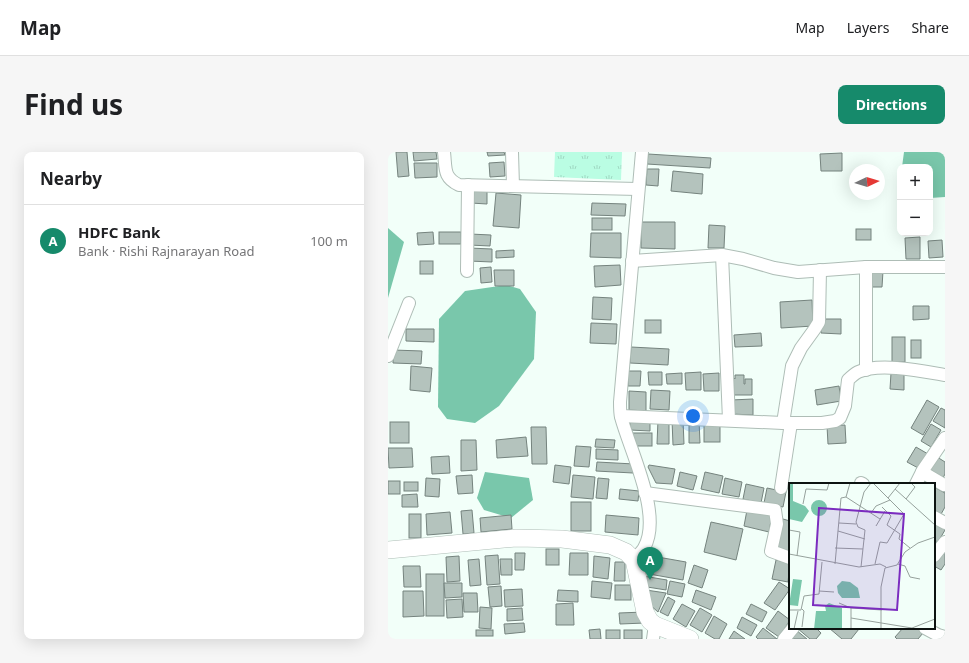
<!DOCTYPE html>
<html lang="en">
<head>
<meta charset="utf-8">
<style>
  :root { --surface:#fff; --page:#f6f6f6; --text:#202124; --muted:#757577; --line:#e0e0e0; --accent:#168a6b }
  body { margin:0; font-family:"Noto Sans",sans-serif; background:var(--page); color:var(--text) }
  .controls { position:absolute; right:12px; top:12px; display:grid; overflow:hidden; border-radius:8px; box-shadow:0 4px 16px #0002 }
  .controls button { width:36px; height:36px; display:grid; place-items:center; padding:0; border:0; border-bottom:1px solid var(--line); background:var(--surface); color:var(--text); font:20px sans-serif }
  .compass { position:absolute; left:461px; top:12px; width:36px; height:36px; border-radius:50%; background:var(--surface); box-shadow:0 4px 16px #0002; rotate:86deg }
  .you { position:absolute; left:305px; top:264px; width:14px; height:14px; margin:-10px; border:3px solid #fff; border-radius:50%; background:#1a73e8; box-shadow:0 0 0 6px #1a73e833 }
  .badge { display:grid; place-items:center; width:26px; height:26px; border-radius:50%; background:var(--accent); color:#fff; font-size:13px; font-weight:700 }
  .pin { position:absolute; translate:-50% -33px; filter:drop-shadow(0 1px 2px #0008) }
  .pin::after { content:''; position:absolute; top:21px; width:14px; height:12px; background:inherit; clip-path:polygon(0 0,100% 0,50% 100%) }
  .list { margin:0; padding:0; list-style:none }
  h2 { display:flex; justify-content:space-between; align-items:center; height:52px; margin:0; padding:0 16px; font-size:17px }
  h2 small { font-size:13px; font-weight:400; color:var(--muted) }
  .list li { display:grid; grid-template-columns:26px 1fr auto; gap:12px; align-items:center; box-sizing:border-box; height:72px; padding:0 16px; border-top:1px solid var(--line) }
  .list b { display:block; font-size:15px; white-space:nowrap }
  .list p { margin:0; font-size:13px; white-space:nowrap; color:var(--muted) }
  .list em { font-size:13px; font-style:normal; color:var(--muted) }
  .map { position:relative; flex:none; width:557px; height:487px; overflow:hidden; border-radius:8px }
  header { display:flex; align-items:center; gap:24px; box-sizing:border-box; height:56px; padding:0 20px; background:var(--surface); border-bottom:1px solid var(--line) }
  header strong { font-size:19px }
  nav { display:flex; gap:22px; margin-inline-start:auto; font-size:14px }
  .intro { display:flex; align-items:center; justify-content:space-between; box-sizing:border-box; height:96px; padding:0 24px }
  h1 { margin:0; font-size:28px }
  .button { padding:10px 18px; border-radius:8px; background:var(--accent); color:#fff; font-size:14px; font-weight:700 }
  main { display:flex; gap:24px; padding:0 24px }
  aside { flex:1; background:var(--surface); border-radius:8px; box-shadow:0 4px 16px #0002 }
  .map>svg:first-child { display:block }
  .park { fill:url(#park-tufts) }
  .water { fill:#79c7ab }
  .building { fill:#b4c3bd; stroke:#75837e }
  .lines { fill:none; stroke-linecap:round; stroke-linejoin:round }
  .minor-casing { stroke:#aebdb6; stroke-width:14 }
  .secondary-casing { stroke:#aebdb6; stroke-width:18 }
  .minor { stroke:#fff; stroke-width:12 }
  .secondary { stroke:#fff; stroke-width:17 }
  .inset-road { fill:none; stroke:#96a19c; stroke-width:1 }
  .view { fill:#7b2cbf; fill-opacity:0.15; stroke:#7b2cbf; stroke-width:2 }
  .inset-edge { fill:none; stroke:#0d1311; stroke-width:2 }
</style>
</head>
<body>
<header>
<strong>Map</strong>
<nav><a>Map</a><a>Layers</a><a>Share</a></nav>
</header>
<div class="intro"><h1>Find us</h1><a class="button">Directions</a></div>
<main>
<aside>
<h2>Nearby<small></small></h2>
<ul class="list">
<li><span class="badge">A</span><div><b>HDFC Bank</b><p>Bank · Rishi Rajnarayan Road</p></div><em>100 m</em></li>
</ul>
</aside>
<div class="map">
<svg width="557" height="487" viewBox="0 0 557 487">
  <defs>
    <pattern id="park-tufts" width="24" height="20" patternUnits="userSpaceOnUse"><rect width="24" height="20" fill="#bafde3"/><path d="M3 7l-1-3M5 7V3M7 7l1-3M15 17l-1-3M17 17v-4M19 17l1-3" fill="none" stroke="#9fd8c2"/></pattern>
  </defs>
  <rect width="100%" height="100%" fill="#f2fff9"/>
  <!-- park -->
  <polygon class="park" points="167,0 234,0 233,28 166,25"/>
  <!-- water -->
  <g class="water">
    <polygon points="516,0 557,0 557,45 542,46 542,15 514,15"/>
    <polygon points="0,76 16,90 0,146"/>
    <polygon points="118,133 132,137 148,160 146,207 111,254 87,271 59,267 50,255 51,167 77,139"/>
    <polygon points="97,320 141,326 145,348 123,366 96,358 89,346"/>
  </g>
  <!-- building -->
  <g class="building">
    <polygon points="8,0 19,0 21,24 10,25"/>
    <polygon points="25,0 48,0 49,7 26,9"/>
    <polygon points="99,0 116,0 117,3 100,4"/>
    <polygon points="454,1 454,19 433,19 432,2"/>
    <polygon points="260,2 323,6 322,16 259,12"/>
    <polygon points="116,10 117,24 102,25 101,11"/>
    <polygon points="26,11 49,11 49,25 27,26"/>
    <polygon points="259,17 271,17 270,34 258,33"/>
    <polygon points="285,19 315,22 314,42 283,39"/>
    <polygon points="83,36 99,36 99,52 83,51"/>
    <polygon points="108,41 133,43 131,76 105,74"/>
    <polygon points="204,51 238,52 237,64 203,63"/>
    <rect x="204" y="66" width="20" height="12"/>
    <polygon points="253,70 287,70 287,97 253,96"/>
    <polygon points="321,73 337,74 336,96 320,96"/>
    <rect x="468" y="77" width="15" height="11"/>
    <polygon points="45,80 46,92 30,93 29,81"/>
    <rect x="51" y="80" width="22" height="12"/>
    <polygon points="203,81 233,81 233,106 202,105"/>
    <polygon points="82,82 103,83 102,94 81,93"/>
    <polygon points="532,85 532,107 518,107 517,86"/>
    <polygon points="554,88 555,105 541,106 540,89"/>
    <polygon points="81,96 104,97 104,110 81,109"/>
    <polygon points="126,98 126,105 108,106 108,99"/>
    <rect x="32" y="109" width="13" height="13"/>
    <polygon points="232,113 233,133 207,135 206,114"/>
    <polygon points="103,115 104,130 93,131 92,116"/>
    <polygon points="106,118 126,118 126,134 107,134"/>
    <polygon points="481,118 495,119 494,135 480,135"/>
    <polygon points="205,145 224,146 223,168 204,167"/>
    <polygon points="424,148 425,174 393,176 392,150"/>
    <polygon points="525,154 541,154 541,167 525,168"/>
    <polygon points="433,167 453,167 453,182 433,181"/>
    <rect x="257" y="168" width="16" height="13"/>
    <polygon points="203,171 229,172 228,192 202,191"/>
    <polygon points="18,177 46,177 46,190 18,189"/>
    <polygon points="373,181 374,194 347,195 346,183"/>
    <rect x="504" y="185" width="13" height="25"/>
    <rect x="523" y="188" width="10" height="18"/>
    <polygon points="243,195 281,197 280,213 242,211"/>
    <polygon points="5,198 34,199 33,212 5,211"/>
    <polygon points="23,214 44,216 42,240 22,238"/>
    <polygon points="240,219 253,219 252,234 240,234"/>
    <polygon points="260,220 274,220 274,233 261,233"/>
    <polygon points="313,220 313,238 298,238 297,221"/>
    <polygon points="294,221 294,232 279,232 278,222"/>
    <polygon points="331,221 331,239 316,239 315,222"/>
    <polygon points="503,221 516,222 516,238 502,237"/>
    <polygon points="347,223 356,223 356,232 357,232 357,227 364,227 364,243 341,243 345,225 347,227"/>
    <polygon points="451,234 453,249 429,253 427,238"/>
    <polygon points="263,238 282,239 281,258 262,257"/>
    <polygon points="241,239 258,240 258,259 241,258"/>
    <polygon points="365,247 365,263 343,262 343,248"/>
    <polygon points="539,248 551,255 535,283 523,276"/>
    <polygon points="553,256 557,258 557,276 545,269"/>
    <polygon points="242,267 262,268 262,279 242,278"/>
    <polygon points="270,268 281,268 281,292 269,292"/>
    <polygon points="284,268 295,268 296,292 285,293"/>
    <polygon points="301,268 311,268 312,291 301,291"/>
    <rect x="316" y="269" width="16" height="21"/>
    <rect x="2" y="270" width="19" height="21"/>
    <polygon points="543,272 553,278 543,295 533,289"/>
    <polygon points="457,273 458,291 440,292 439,274"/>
    <polygon points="143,275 158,275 159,312 144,312"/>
    <rect x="244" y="281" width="20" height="13"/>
    <polygon points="138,285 140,304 109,306 108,288"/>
    <polygon points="208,287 227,288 226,296 207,295"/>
    <polygon points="73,288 88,288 89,318 73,319"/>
    <polygon points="188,294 203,295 201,315 186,314"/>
    <polygon points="528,295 540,302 532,317 519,310"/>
    <polygon points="0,296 24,296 25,315 1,316"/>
    <polygon points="208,297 230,298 230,308 208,307"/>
    <polygon points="546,303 557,310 557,322 554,328 538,318"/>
    <polygon points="61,304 62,321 44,322 43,305"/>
    <polygon points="209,310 246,312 245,321 208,319"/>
    <polygon points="167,313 183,315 181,332 165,330"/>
    <polygon points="261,313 287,317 284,332 268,331 260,315"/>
    <polygon points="292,320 309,324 305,338 289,334"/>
    <polygon points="317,320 335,324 331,341 313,337"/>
    <polygon points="84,323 85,341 70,342 68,324"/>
    <polygon points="185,323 207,325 205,347 183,345"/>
    <polygon points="38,326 52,327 51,345 37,344"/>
    <polygon points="210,326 221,327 219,347 208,346"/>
    <polygon points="337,326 354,330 351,345 334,342"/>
    <rect x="0" y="329" width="12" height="13"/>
    <rect x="16" y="330" width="14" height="9"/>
    <polygon points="358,332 376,336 373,351 355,347"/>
    <polygon points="546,335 557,341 557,355 552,364 546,360"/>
    <polygon points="379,336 398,340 395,355 376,351"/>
    <polygon points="232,337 251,339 250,349 231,347"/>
    <polygon points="29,342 30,355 14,355 14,343"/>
    <rect x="183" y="350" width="20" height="29"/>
    <polygon points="84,358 86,381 75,382 73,359"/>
    <polygon points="359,358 384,363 381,380 356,374"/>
    <polygon points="62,360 64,381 39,383 38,362"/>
    <rect x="21" y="362" width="12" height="24"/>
    <polygon points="123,363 124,377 93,380 92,366"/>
    <polygon points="218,363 251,366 250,383 217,380"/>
    <polygon points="395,367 402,369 402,400 385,394"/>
    <polygon points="546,368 557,374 557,378 550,390 546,388"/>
    <polygon points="323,370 355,377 348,408 316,400"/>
    <polygon points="554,396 557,398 557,412 553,418 546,414 546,410"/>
    <rect x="158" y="397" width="13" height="16"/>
    <polygon points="127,401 137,401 136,418 127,418"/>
    <polygon points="182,401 200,401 200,423 181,423"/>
    <polygon points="110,403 112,432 99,433 97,404"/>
    <polygon points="71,404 72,429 59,430 58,405"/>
    <polygon points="206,404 222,406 220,427 205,425"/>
    <polygon points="264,404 298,410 295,428 261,422"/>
    <polygon points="91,407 93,433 82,434 80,408"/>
    <polygon points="112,407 124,407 124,423 113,423"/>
    <polygon points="388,408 402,411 400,430 384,427"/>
    <polygon points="227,410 237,410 237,429 226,429"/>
    <polygon points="306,413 320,418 314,436 300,431"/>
    <polygon points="15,414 32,414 33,435 16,435"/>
    <rect x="38" y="422" width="18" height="42"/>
    <polygon points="255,424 279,428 278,438 253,434"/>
    <polygon points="204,429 224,431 222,447 203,445"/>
    <polygon points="282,429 297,432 294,445 279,442"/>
    <polygon points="391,430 402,437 387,458 376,451"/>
    <polygon points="56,431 74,431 74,445 57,446"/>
    <rect x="227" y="433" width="16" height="15"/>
    <polygon points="113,434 114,454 102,455 100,435"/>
    <polygon points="134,437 135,454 117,455 116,438"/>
    <polygon points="170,438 190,439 190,450 169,449"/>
    <polygon points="258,438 278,441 270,460 261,452"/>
    <polygon points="308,438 328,445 323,458 304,450"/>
    <polygon points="15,439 35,439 36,464 15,465"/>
    <polygon points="75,441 89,441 90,460 76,460"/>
    <polygon points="280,445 287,449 280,464 272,460"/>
    <polygon points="74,447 75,465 59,466 58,448"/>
    <polygon points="185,451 186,473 168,473 168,452"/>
    <polygon points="294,452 307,459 298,475 285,467"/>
    <polygon points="363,452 379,460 374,470 358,462"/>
    <polygon points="92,455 104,456 103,477 91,476"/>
    <polygon points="134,456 135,468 119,469 119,457"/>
    <polygon points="312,456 324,463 314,480 302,473"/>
    <polygon points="390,459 402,468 391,485 378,476"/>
    <polygon points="256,460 257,471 232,472 231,461"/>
    <polygon points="326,464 339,472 331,487 327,487 317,481"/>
    <polygon points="354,465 369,473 363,484 349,476"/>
    <polygon points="136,471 137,480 117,482 116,472"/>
    <polygon points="375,476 389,487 370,487 368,485"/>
    <polygon points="409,476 428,476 433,481 428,487 422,487"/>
    <polygon points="441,476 470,476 471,477 463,487 454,487"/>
    <polygon points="515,476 529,476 535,481 530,487 509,487 507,485"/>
    <polygon points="212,477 213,487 202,487 201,478"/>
    <rect x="88" y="478" width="17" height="6"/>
    <rect x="218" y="478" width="14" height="9"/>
    <rect x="236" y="478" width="18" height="9"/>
    <polygon points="408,478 419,487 401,487"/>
    <polygon points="346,479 357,487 341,487"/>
  </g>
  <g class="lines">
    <!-- minor casing -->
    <g class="minor-casing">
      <g id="minor">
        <path d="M 56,0 C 58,17 55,25 71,33 L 250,37"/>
        <polyline points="124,0 125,34"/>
        <polyline points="334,103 341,268"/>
        <polyline points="244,109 334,103 355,107 386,116 410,120 478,115 557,115"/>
        <polyline points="79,119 80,33"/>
        <polyline points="0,204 21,151"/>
        <polyline points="478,218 478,115"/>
        <path d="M 233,264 L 395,271 L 434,271 L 447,269 L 452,266 L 457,254 L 460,228 C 463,225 466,222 470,220 C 491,210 534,219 557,223"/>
        <polyline points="395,271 404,214 413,196 426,178 431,170 432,118"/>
        <polyline points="534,320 556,333"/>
        <polyline points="473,331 475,332"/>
        <polyline points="528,332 535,318 557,286"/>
        <polyline points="393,336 403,271"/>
        <polyline points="257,341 387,358 389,372 383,399 402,406"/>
        <polyline points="546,365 557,371"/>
        <polyline points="546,404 557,390"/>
        <path d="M 246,408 C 249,404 254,400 256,396 C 275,363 242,299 233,265 C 232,261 232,255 232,250 L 254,0"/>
        <polyline points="537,476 550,483 557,485"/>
        <polyline points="265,487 267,473"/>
        <polyline points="396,487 405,476"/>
      </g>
    </g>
    <!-- secondary casing -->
    <g class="secondary-casing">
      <polyline id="secondary" points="0,398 128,386 174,387 222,393 238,400 246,408 257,460 262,469 267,473 302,487"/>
    </g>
    <!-- minor -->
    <use href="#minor" class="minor"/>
    <!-- secondary -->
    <use href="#secondary" class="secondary"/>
  </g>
  <!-- overview -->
  <g transform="translate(401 331)">
    <rect width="146" height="146" fill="#f2fff9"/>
    <path d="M 4,0 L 4,18 L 16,23 L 20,28 L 13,39 L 0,36 L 0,1 ZM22 25a8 8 0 1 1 16 0a8 8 0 1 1-16 0ZM 4,96 L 13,97 L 9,123 L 0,122 ZM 53,98 L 61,99 L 69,105 L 71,115 L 53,115 L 49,110 L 48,103 ZM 40,120 L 53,125 L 53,146 L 25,146 L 27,128 L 37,128 L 36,123 Z" fill="#79c7ab"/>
    <path class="inset-road" d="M 84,0 L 115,31 L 98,60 L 91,59 L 86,81M 106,6 L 146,42M 57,14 L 91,36M 99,15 L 111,0M 117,16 L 126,4 L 122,0M 14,21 L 17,6 L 38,7 L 40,0M 93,24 L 102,33 L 98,42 L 111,51 L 110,56 L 121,65M 82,30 L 87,23 L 101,17M 50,40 L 67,41M 87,43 L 96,28M 0,47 L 11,49 L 8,73M 49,48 L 76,56M 46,65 L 74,66M 0,71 L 70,84 L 91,81 L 97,84M 46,81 L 52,15 L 57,14 L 61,0M 109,81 L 116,83 L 121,94 L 131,96M 72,84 L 76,47 L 69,44 L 67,39 L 75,9 L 82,0M 30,108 L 45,109M 50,120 L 62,125 L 93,127M 0,127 L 12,127 L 15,113 L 30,111 L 33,79M 62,135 L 123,145 L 146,136M 13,144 L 15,128 L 13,126M 5,146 L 9,128M 62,146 L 62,125M 92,146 L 92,104 L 96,85 L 108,82 L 116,69 L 129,60 L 146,54"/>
    <path class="view" d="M 30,25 L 115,31 L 108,127 L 24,122 Z"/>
    <rect width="146" height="146" class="inset-edge"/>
  </g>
</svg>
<div class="controls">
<button>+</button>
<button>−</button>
</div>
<svg class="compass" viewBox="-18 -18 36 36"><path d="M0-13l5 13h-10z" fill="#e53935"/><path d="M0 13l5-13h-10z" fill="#757577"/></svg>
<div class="you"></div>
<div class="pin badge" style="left:262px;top:428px">A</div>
</div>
</main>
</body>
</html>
